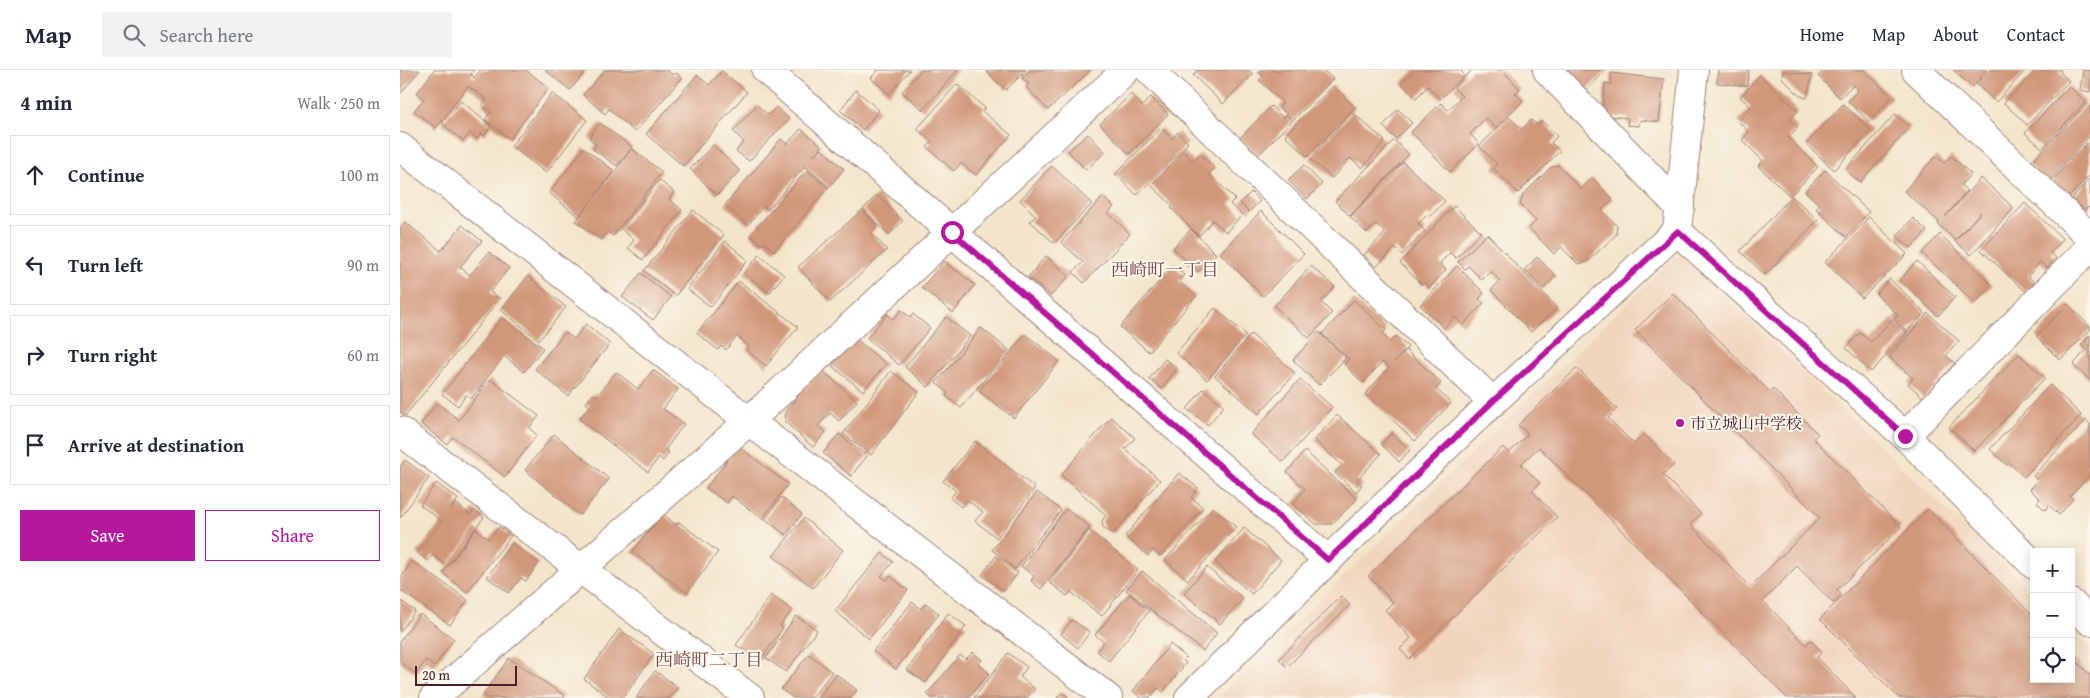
<!DOCTYPE html>
<html lang="en">
<head>
<meta charset="utf-8">
<style>
  :root { --surface:#fff; --page:#f2f2f3; --text:#1f2937; --muted:#747a83; --line:#e0e1e3; --accent:#b5179e }
  body { margin:0; font-family:"Gentium Book Plus","Noto Serif JP",serif; background:var(--page); color:var(--text) }
  .controls { position:absolute; right:15px; bottom:15px; display:grid; overflow:hidden; border-radius:0px; box-shadow:0 2px 12px #0003 }
  .controls button { width:45px; height:45px; display:grid; place-items:center; padding:0; border:0; border-bottom:1px solid var(--line); background:var(--surface); color:var(--text); font:25px sans-serif }
  .scale { position:absolute; left:15px; bottom:12px; width:102px; box-sizing:border-box; padding-left:5px; border:2px solid #4a1f2b; border-top:0; font-size:14px; line-height:18px; white-space:nowrap; color:#4a1f2b; -webkit-text-stroke:4px #fbf7ec; paint-order:stroke }
  .stop { position:absolute; width:15px; height:15px; margin:-11px; border:4px solid #b5179e; border-radius:50%; background:#fff }
  .stop.end { background:#b5179e; border-color:#fff; box-shadow:0 1px 5px #0008 }
  .list { margin:0; padding:0; list-style:none }
  h2 { display:flex; justify-content:space-between; align-items:center; height:65px; margin:0; padding:0 20px; font-size:21px }
  h2 small { font-size:16px; font-weight:400; color:var(--muted) }
  .list li { display:grid; grid-template-columns:32px 1fr auto; gap:15px; align-items:center; box-sizing:border-box; height:80px; margin:0 10px 10px; padding:0 10px; border:1px solid var(--line); border-radius:0px }
  .list b { display:block; font-size:19px; white-space:nowrap }
  .list em { font-size:16px; font-style:normal; color:var(--muted) }
  .actions { display:flex; gap:10px; padding:15px 20px }
  .actions a { flex:1; padding:11px 0; border:1px solid var(--accent); border-radius:0px; text-align:center; font-size:18px; color:var(--accent) }
  .actions .main { background:var(--accent); color:#fff }
  .icon { flex:none; width:28px; height:28px; fill:none; stroke:currentColor; stroke-width:2; stroke-linecap:round; stroke-linejoin:round }
  .map { position:relative; flex:none; width:1690px; height:628px; overflow:hidden }
  header { display:flex; align-items:center; gap:30px; box-sizing:border-box; height:70px; padding:0 25px; background:var(--surface); border-bottom:1px solid var(--line) }
  header strong { font-size:24px }
  nav { display:flex; gap:28px; margin-inline-start:auto; font-size:18px }
  .search { width:350px; height:45px; background:var(--page); display:flex; align-items:center; gap:12px; box-sizing:border-box; padding:0 18px; border-radius:0px; color:var(--muted); font-size:19px }
  main { display:flex }
  aside { flex:1; background:var(--surface) }
  .map>svg:first-child { display:block }
  .built { fill:#f1d5bd }
  .building { fill:#d19779 }
  .lines { fill:none; stroke-linecap:round; stroke-linejoin:round }
  .minor-casing { stroke:#9e827b; stroke-width:30 }
  .minor { stroke:#fff; stroke-width:28 }
  .route { stroke:#b5179e; stroke-width:6 }
  .poi-dot { fill:#b5179e; stroke:#fbf7ec; stroke-width:2 }
  .labels { text-anchor:middle; dominant-baseline:central; stroke-width:4; stroke-linejoin:round; paint-order:stroke }
  .poi-label { font-size:16px; fill:#4a1f2b; stroke:#fbf7ec; text-anchor:start }
  .neighbourhood-label { font-size:18px; fill:#794946; stroke:#fbf7ec }
</style>
</head>
<body>
<header>
<strong>Map</strong>
<div class="search"><svg class="icon" aria-label="search" viewBox="0 0 24 24"><circle cx="10" cy="10" r="6"/><path d="M15 15l6 6"/></svg>Search here</div>
<nav><a>Home</a><a>Map</a><a>About</a><a>Contact</a></nav>
</header>
<main>
<aside>
<h2>4 min<small>Walk · 250 m</small></h2>
<ul class="list">
<li><svg class="icon" aria-label="ahead" viewBox="0 0 24 24"><path d="M12 20V5M6 11l6-6 6 6"/></svg><div><b>Continue</b></div><em>100 m</em></li>
<li><svg class="icon" aria-label="left" viewBox="0 0 24 24"><path d="M17 20v-9H6M10 6l-5 5 5 5"/></svg><div><b>Turn left</b></div><em>90 m</em></li>
<li><svg class="icon" aria-label="right" viewBox="0 0 24 24"><path d="M7 20v-9h11M14 6l5 5-5 5"/></svg><div><b>Turn right</b></div><em>60 m</em></li>
<li><svg class="icon" aria-label="arrive" viewBox="0 0 24 24"><path d="M6 21V4h12l-3 4 3 4H6"/></svg><div><b>Arrive at destination</b></div></li>
</ul>
<div class="actions"><a class="main">Save</a><a>Share</a></div>
</aside>
<div class="map">
<svg width="1690" height="628" viewBox="0 0 1690 628">
  <rect width="100%" height="100%" fill="#fbf7ec"/>
  <filter id="ink" filterUnits="userSpaceOnUse"><feTurbulence type="fractalNoise" baseFrequency=".02" numOctaves="2"/><feDisplacementMap in="SourceGraphic" scale="10" xChannelSelector="R" yChannelSelector="G"/><feConvolveMatrix kernelMatrix="1 2 1 2 8 2 1 2 1" color-interpolation-filters="sRGB"/></filter>
  <filter id="wash" filterUnits="userSpaceOnUse"><feTurbulence type="fractalNoise" baseFrequency=".0096" numOctaves="4" result="noise"/><feDisplacementMap in="SourceGraphic" scale="20" xChannelSelector="R" yChannelSelector="G"/><feGaussianBlur stdDeviation="1.12" result="paint"/><feColorMatrix in="noise" values="0 0 0 0 0 0 0 0 0 0 0 0 0 0 0 0 0 1.4 0 .05"/><feComposite in="paint" operator="in"/></filter>
  <g filter="url(#wash)">
    <rect width="100%" height="100%" fill="#f3e5cb"/>
    <!-- built -->
    <polygon class="built" points="1279,183 1634,524 1634,609 1671,609 1671,560 1690,578 1690,628 818,628"/>
    <g id="blocks">
      <!-- building -->
      <g class="building">
        <polygon points="0,0 20,0 0,24"/>
        <polygon points="34,0 74,0 71,5 74,8 80,0 126,0 149,18 110,69 85,50 91,42 82,35 87,30 68,16 36,58 14,41 24,29 17,23"/>
        <polygon points="145,0 187,0 170,20"/>
        <polygon points="205,0 267,0 273,5 276,3 282,8 235,62 209,39 205,44 183,25"/>
        <polygon points="478,0 510,0 489,24 471,8"/>
        <polygon points="521,0 558,0 523,40 502,22"/>
        <polygon points="585,0 626,0 606,20"/>
        <polygon points="630,0 691,0 648,40 626,17 629,14 622,8"/>
        <polygon points="798,0 849,0 853,4 823,34 793,5"/>
        <polygon points="860,0 923,0 933,9 893,50 879,37 883,33 859,10 863,6 858,2"/>
        <polygon points="1015,0 1060,0 1065,5 1040,29 1028,16 1016,28 1001,13"/>
        <polygon points="1072,0 1102,0 1120,19 1115,23 1123,31 1095,58 1086,48 1070,64 1079,74 1050,102 1011,62 1041,33 1048,40 1062,26 1054,18"/>
        <polygon points="1161,0 1206,0 1184,23"/>
        <polygon points="1318,0 1349,0 1347,16 1317,13"/>
        <polygon points="1424,0 1464,0 1492,27 1469,52 1448,31 1458,20 1453,15 1440,28 1418,6"/>
        <polygon points="1553,0 1587,0 1572,17"/>
        <polygon points="1590,0 1626,0 1596,32 1576,14"/>
        <polygon points="1637,0 1661,0 1660,2 1669,11 1627,55 1604,33"/>
        <polygon points="1683,0 1690,0 1690,22 1680,20"/>
        <polygon points="322,1 347,22 283,96 246,64 297,5 309,15"/>
        <polygon points="1383,1 1412,5 1407,28 1400,26 1382,8"/>
        <polygon points="1211,3 1264,9 1259,52 1240,50 1239,56 1227,55 1228,48 1202,45 1205,13 1211,14"/>
        <polygon points="1360,5 1398,41 1390,50 1398,58 1388,67 1418,97 1390,126 1358,96 1363,91 1342,70 1349,62 1338,51 1351,37 1340,27"/>
        <polygon points="557,14 585,38 582,41 611,65 576,105 561,93 554,101 527,77 532,72 517,59"/>
        <polygon points="933,16 955,37 908,87 885,65"/>
        <polygon points="1669,16 1686,32 1642,78 1625,63"/>
        <polygon points="456,20 479,40 463,60 440,40"/>
        <polygon points="152,23 187,50 146,103 111,76"/>
        <polygon points="731,24 742,36 751,27 768,44 729,84 700,54"/>
        <polygon points="61,31 91,56 84,66 81,63 77,69 70,63 63,71 42,53"/>
        <polygon points="1443,34 1471,60 1434,100 1406,74"/>
        <polygon points="1687,34 1690,37 1690,66 1647,112 1629,94"/>
        <polygon points="357,35 368,45 376,37 389,49 349,91 336,81 344,72 333,61"/>
        <polygon points="871,36 883,48 886,45 892,51 858,85 840,68"/>
        <polygon points="998,39 1012,53 996,69 983,56"/>
        <polygon points="952,42 985,71 962,98 950,88 932,108 910,89"/>
        <polygon points="1495,44 1510,57 1460,112 1445,100"/>
        <polygon points="1109,47 1122,59 1131,50 1137,55 1142,51 1157,66 1151,73 1160,81 1118,123 1093,98 1097,94 1079,76"/>
        <polygon points="200,53 232,77 217,96 193,79 196,74 189,68"/>
        <polygon points="761,58 772,69 778,62 788,73 737,125 715,104"/>
        <polygon points="401,59 422,76 413,86 421,79 444,99 429,117 405,96 368,140 364,136 348,155 325,135 381,69 387,74"/>
        <polygon points="688,64 705,82 686,100 668,81"/>
        <polygon points="994,70 1009,84 950,146 935,131"/>
        <polygon points="1687,73 1690,75 1690,105 1669,127 1652,110"/>
        <polygon points="313,75 340,101 317,125 290,99"/>
        <polygon points="184,78 214,101 179,147 149,123"/>
        <polygon points="232,79 262,102 213,166 207,162 201,170 176,151"/>
        <polygon points="783,81 793,91 800,84 815,98 809,104 835,129 830,134 842,145 826,162 813,150 799,166 771,138 773,136 751,115"/>
        <polygon points="1536,86 1544,93 1551,86 1571,104 1561,115 1567,121 1545,147 1581,108 1614,138 1571,185 1555,171 1581,142 1555,170 1538,154 1539,152 1504,121"/>
        <polygon points="1003,92 1045,131 1030,147 1028,144 1018,154 1025,161 1002,185 995,178 976,197 964,185 985,163 976,154 967,163 950,147"/>
        <polygon points="904,95 922,114 907,129 888,110"/>
        <polygon points="1158,95 1181,119 1192,108 1213,129 1202,140 1217,156 1216,165 1187,192 1178,194 1161,177 1154,184 1129,158 1136,151 1120,135 1123,125 1150,98"/>
        <polygon points="652,96 692,134 654,173 630,151 636,146 620,130"/>
        <polygon points="407,100 428,118 374,181 364,172 362,175 350,165"/>
        <polygon points="1425,100 1469,142 1446,167 1416,138 1420,135 1405,121"/>
        <polygon points="1690,108 1690,139 1688,137 1685,140 1672,129"/>
        <polygon points="259,110 274,122 269,129 282,140 243,190 228,178 234,170 221,159"/>
        <polygon points="851,122 860,131 849,142 840,133"/>
        <polygon points="477,125 503,151 489,165 463,139"/>
        <polygon points="1392,126 1418,150 1365,205 1340,181"/>
        <polygon points="703,127 714,137 708,143 730,164 684,213 673,202 683,192 661,172"/>
        <polygon points="1625,133 1663,169 1650,183 1656,188 1647,198 1640,192 1628,206 1634,212 1626,222 1581,180"/>
        <polygon points="1054,136 1081,162 1056,188 1050,183 1040,193 1046,200 1029,218 1025,213 1022,215 1000,193"/>
        <polygon points="293,140 324,165 275,226 244,201"/>
        <polygon points="462,140 477,156 471,163 487,180 430,232 398,197"/>
        <polygon points="861,141 904,184 863,226 820,183"/>
        <polygon points="1469,147 1507,184 1462,228 1425,192"/>
        <polygon points="1513,148 1527,161 1511,178 1497,166"/>
        <polygon points="5,152 41,181 62,155 82,171 60,197 70,205 89,182 109,198 90,222 100,229 5,346 0,342 0,158"/>
        <polygon points="791,159 816,184 798,202 773,178"/>
        <polygon points="1087,164 1157,238 1131,262 1091,220 1100,211 1091,201 1082,210 1068,196 1065,199 1058,192"/>
        <polygon points="1540,164 1592,215 1575,233 1522,183"/>
        <polygon points="325,171 348,190 311,237 287,219"/>
        <polygon points="359,185 384,205 369,223 344,203"/>
        <polygon points="646,186 669,206 651,226 628,207"/>
        <polygon points="1137,187 1156,206 1143,219 1124,200"/>
        <polygon points="544,191 575,215 553,243 522,218"/>
        <polygon points="1517,191 1555,227 1538,246 1500,210"/>
        <polygon points="773,195 784,205 779,211 796,226 749,282 720,257"/>
        <polygon points="911,196 935,217 921,232 932,243 909,268 874,236"/>
        <polygon points="1057,196 1084,223 1079,229 1084,233 1063,255 1055,247 1044,258 1020,235"/>
        <polygon points="241,203 271,227 253,250 222,227"/>
        <polygon points="128,206 166,237 139,270 101,240"/>
        <polygon points="1490,209 1525,243 1507,261 1494,249 1498,245 1476,224"/>
        <polygon points="339,211 398,257 366,296 346,280 349,276 337,266 326,280 321,276 318,280 297,263"/>
        <polygon points="1273,223 1370,322 1373,319 1418,364 1413,368 1501,457 1437,520 1441,525 1433,533 1397,496 1363,531 1406,575 1411,570 1422,582 1417,587 1456,628 1387,628 1139,377 1121,394 1140,413 1132,421 1157,447 1009,589 1000,579 1011,568 985,540 993,532 968,506 1103,377 1109,383 1128,364 1118,355 1177,298 1217,339 1208,348 1234,374 1244,364 1274,395 1263,405 1301,444 1290,454 1350,517 1420,448 1235,260"/>
        <polygon points="954,230 986,260 982,264 990,272 996,266 1008,277 994,292 1006,280 1041,313 1036,319 1051,333 1015,371 965,324 989,298 982,292 963,313 944,294 949,289 922,264"/>
        <polygon points="1668,234 1690,257 1690,260 1660,290 1636,266"/>
        <polygon points="815,238 846,265 807,310 776,283"/>
        <polygon points="501,240 510,247 513,244 530,258 499,295 467,268 487,244 493,249"/>
        <polygon points="1528,243 1559,271 1546,286 1555,293 1524,328 1508,314 1513,308 1489,287"/>
        <polygon points="102,247 143,278 124,302 104,286 71,329 66,325 58,336 42,324"/>
        <polygon points="546,247 570,266 528,317 505,297"/>
        <polygon points="1492,249 1507,263 1471,302 1446,278 1460,263 1471,272"/>
        <polygon points="186,254 210,274 168,326 135,299 165,262 174,269"/>
        <polygon points="581,258 609,280 561,338 546,326 548,323 536,313"/>
        <polygon points="919,262 946,288 919,315 893,290"/>
        <polygon points="625,264 659,291 614,348 579,321"/>
        <polygon points="851,264 895,303 859,344 815,306"/>
        <polygon points="1690,265 1690,310 1673,295 1686,280 1681,275"/>
        <polygon points="455,268 486,294 463,321 432,296"/>
        <polygon points="1619,284 1645,308 1574,381 1549,357"/>
        <polygon points="765,289 777,298 762,319 749,309"/>
        <polygon points="421,299 457,331 439,351 430,343 418,356 426,362 413,377 385,352 386,340"/>
        <polygon points="253,300 278,319 263,339 284,354 265,380 269,383 263,391 259,387 248,402 179,349 190,336 186,333 193,324 197,326 216,302 238,319"/>
        <polygon points="491,301 519,322 471,385 443,364"/>
        <polygon points="90,309 139,346 129,358 137,365 105,407 53,367 47,374 21,354 37,333 59,350"/>
        <polygon points="900,309 932,337 883,392 851,364"/>
        <polygon points="1650,315 1681,345 1624,407 1609,393 1607,395 1590,379"/>
        <polygon points="803,319 824,336 808,355 787,339"/>
        <polygon points="937,345 981,384 957,410 962,415 956,422 935,403 942,395 914,370"/>
        <polygon points="711,347 735,368 725,379 760,410 714,463 709,462 703,457 702,451 706,445 661,405"/>
        <polygon points="1686,350 1690,354 1690,405 1670,426 1673,429 1659,445 1649,435 1645,440 1637,432 1640,429 1630,419 1638,411 1633,406"/>
        <polygon points="992,363 1010,380 999,392 981,374"/>
        <polygon points="154,364 209,409 180,445 125,400"/>
        <polygon points="439,364 467,386 451,406 423,383"/>
        <polygon points="575,371 635,418 597,468 575,451 583,442 567,430 561,437 550,428 556,421 543,411"/>
        <polygon points="338,376 388,414 362,449 332,426 327,433 306,418"/>
        <polygon points="905,381 957,429 932,454 916,454 893,434 905,419 887,402"/>
        <polygon points="5,390 29,408 0,448 0,397"/>
        <polygon points="779,403 798,418 791,427 803,438 761,486 753,480 748,486 725,466"/>
        <polygon points="36,413 58,429 51,439 56,433 70,445 74,440 84,447 47,496 33,485 28,491 17,483 42,451 20,435"/>
        <polygon points="637,422 661,440 615,499 592,480"/>
        <polygon points="381,427 402,444 386,465 365,449"/>
        <polygon points="813,437 836,457 788,510 765,490"/>
        <polygon points="666,439 690,457 641,519 631,511 634,506 621,496"/>
        <polygon points="1528,439 1634,547 1634,609 1671,609 1671,586 1690,605 1690,628 1499,628 1420,549"/>
        <polygon points="263,444 276,455 279,452 318,482 287,523 232,482"/>
        <polygon points="404,448 443,480 413,518 373,486"/>
        <polygon points="99,457 111,466 67,522 43,503 76,459 89,469"/>
        <polygon points="844,458 881,490 852,524 815,492"/>
        <polygon points="689,460 738,500 702,546 671,522 667,526 649,512"/>
        <polygon points="112,473 139,493 126,511 121,508 109,523 87,507"/>
        <polygon points="482,483 493,492 481,506 487,510 490,506 508,520 469,569 435,541"/>
        <polygon points="596,486 618,503 604,521 582,505"/>
        <polygon points="12,491 68,530 50,555 0,520 0,509"/>
        <polygon points="807,497 843,529 820,554 784,523"/>
        <polygon points="742,501 817,563 803,581 726,520"/>
        <polygon points="729,524 749,541 709,591 697,581 704,572 695,565"/>
        <polygon points="371,525 392,540 380,556 383,558 360,591 336,575"/>
        <polygon points="941,526 950,535 887,597 879,589"/>
        <polygon points="0,530 15,541 0,562"/>
        <polygon points="512,532 521,539 526,533 539,544 496,599 473,581"/>
        <polygon points="548,543 566,556 526,613 507,600"/>
        <polygon points="20,544 54,569 34,597 26,590 16,604 0,592 0,571"/>
        <polygon points="396,546 417,560 386,602 366,588"/>
        <polygon points="672,550 690,562 678,578 661,564"/>
        <polygon points="219,559 254,584 223,628 210,628 184,609"/>
        <polygon points="770,574 786,587 783,590 786,593 763,622 758,618 750,628 747,626 745,628 741,628 733,621"/>
        <polygon points="573,582 582,590 578,594 589,603 568,628 531,628 527,624 560,585 566,589"/>
        <polygon points="608,583 627,597 620,607 635,619 627,628 574,628"/>
        <polygon points="409,584 432,602 412,628 393,628 381,619"/>
        <polygon points="109,588 165,626 164,628 88,628 83,625"/>
        <polygon points="255,601 278,617 270,628 236,628"/>
        <polygon points="436,604 457,620 451,628 418,628"/>
        <polygon points="662,622 669,628 657,628"/>
      </g>
    </g>
  </g>
  <g filter="url(#ink)">
    <use href="#blocks" fill-opacity="0" stroke="#9e827b" stroke-width="1"/>
    <g class="lines">
      <!-- minor casing -->
      <g class="minor-casing">
        <g id="minor">
          <polyline points="366,0 928,490"/>
          <polyline points="749,0 1093,332"/>
          <polyline points="1147,0 1280,138"/>
          <polyline points="1516,0 1690,167"/>
          <polyline points="0,77 349,351 708,628"/>
          <polyline points="1277,161 1505,366 1634,495"/>
          <polyline points="0,361 350,628"/>
          <polyline points="1505,366 1690,177"/>
          <polyline points="1671,533 1690,551"/>
          <polyline points="34,628 349,351 726,0"/>
          <polyline points="789,628 928,490 1093,332 1277,161 1294,0"/>
        </g>
      </g>
      <!-- minor -->
      <use href="#minor" class="minor"/>
    </g>
  </g>
  <g class="lines" filter="url(#ink)">
    <!-- route -->
    <polyline class="route" points="552,162 928,490 1092,332 1278,161 1505,366"/>
  </g>
  <!-- markers -->
  <circle class="poi-dot" cx="1280" cy="353" r="5"/>
  <g class="labels">
    <!-- poi labels -->
    <g class="poi-label">
      <text x="1290" y="353">市立城山中学校</text>
    </g>
    <!-- neighbourhood labels -->
    <g class="neighbourhood-label">
      <text x="765" y="199">西崎町一丁目</text>
      <text x="309" y="589">西崎町二丁目</text>
    </g>
  </g>
</svg>
<div class="controls">
<button>+</button>
<button>−</button>
<button><svg class="icon" aria-label="locate" viewBox="0 0 24 24"><circle cx="12" cy="12" r="6"/><path d="M12 2v4M12 18v4M2 12h4M18 12h4"/></svg></button>
</div>
<div class="scale">20 m</div>
<div class="stop" style="left:552px;top:162px"></div>
<div class="stop end" style="left:1505px;top:366px"></div>
</div>
</main>
</body>
</html>
